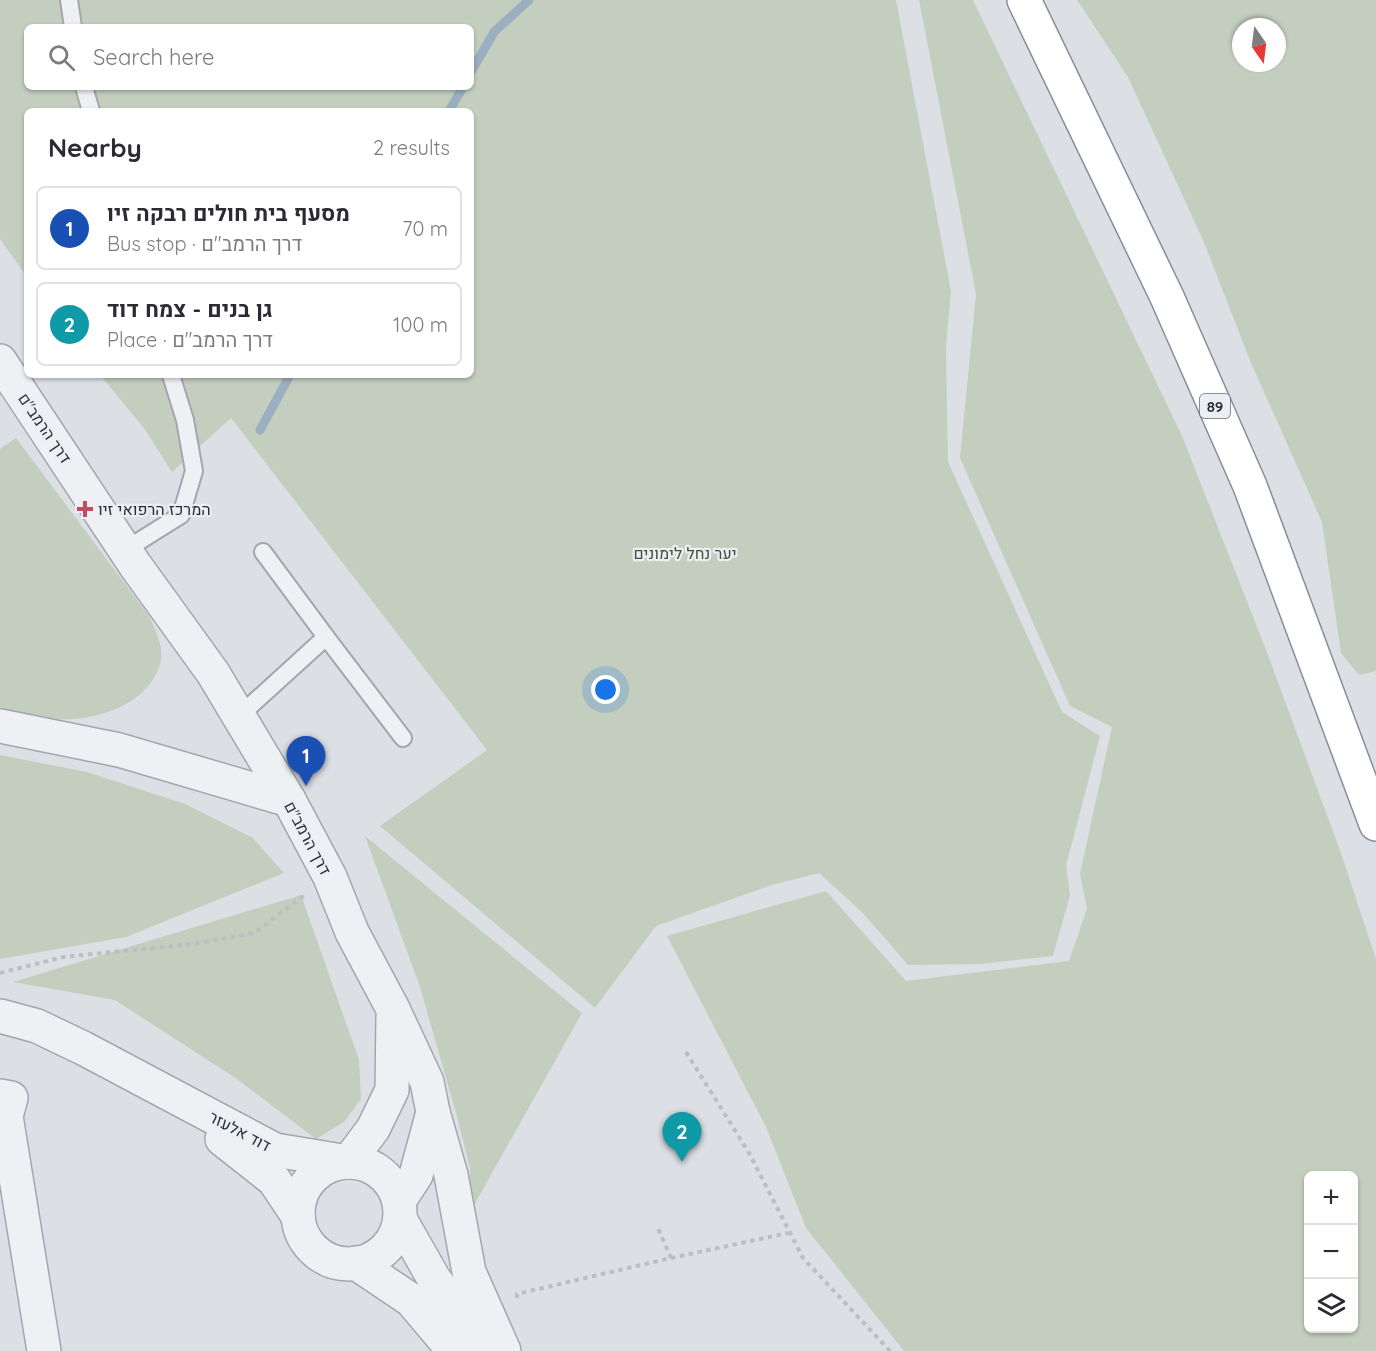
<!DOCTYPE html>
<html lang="en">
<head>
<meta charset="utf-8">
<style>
  :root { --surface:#fff; --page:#f7f7f7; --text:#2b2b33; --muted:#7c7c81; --line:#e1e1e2; --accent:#d93025 }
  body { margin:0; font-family:Quicksand,Heebo,sans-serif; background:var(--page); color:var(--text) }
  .controls { position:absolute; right:18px; bottom:18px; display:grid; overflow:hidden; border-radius:9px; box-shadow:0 2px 4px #0004 }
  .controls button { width:54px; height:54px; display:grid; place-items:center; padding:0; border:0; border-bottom:2px solid var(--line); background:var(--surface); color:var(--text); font:30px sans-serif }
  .compass { position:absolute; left:1232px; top:18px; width:54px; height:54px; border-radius:50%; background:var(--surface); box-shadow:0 2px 4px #0004; rotate:166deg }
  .you { position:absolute; left:606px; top:690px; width:21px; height:21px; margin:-15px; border:4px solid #fff; border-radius:50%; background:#1a73e8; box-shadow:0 0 0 9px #1a73e833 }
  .badge { display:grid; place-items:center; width:39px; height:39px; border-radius:50%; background:var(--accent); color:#fff; font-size:20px; font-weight:700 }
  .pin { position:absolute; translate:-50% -50px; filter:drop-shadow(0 2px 3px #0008) }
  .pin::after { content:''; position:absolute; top:32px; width:21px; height:18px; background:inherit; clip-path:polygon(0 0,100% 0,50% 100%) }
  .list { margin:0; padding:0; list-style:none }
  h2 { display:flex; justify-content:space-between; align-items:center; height:78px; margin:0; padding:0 24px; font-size:26px }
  h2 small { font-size:20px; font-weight:400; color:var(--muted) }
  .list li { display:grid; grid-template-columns:39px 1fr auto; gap:18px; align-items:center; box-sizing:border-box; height:84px; margin:0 12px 12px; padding:0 12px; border:2px solid var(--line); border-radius:9px }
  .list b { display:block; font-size:22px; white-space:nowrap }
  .list p { margin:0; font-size:20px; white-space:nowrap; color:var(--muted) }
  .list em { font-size:20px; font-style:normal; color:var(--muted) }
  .icon { flex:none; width:33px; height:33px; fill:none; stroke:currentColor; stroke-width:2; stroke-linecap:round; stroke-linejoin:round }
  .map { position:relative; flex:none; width:1376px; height:1351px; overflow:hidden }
  .search { position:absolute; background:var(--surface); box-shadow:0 2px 4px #0004; left:24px; top:24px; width:450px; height:66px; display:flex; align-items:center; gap:15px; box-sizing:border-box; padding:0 21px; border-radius:9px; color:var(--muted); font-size:22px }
  .panel { position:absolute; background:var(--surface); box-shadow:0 2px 4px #0004; left:24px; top:108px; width:450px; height:270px; border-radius:9px }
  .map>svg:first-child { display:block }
  .green { fill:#c3cebe; fill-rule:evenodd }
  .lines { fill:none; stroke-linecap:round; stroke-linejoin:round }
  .stream { stroke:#9bafc1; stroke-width:9 }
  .service-casing { stroke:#a2a7ae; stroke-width:20 }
  .minor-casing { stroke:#a2a7ae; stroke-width:36 }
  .tertiary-casing { stroke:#a2a7ae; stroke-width:36 }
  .trunk-casing { stroke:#858e99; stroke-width:36 }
  .path { stroke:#bbbec3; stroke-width:4; stroke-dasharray:4.5 4.5; stroke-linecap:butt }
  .service { stroke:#eef0f3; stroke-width:16 }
  .minor { stroke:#eef0f3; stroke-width:33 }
  .tertiary { stroke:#eef0f3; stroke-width:33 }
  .trunk { stroke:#fff; stroke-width:33 }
  .poi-dot { fill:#be4d62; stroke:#ebeff3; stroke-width:2 }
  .labels { text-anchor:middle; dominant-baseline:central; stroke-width:4.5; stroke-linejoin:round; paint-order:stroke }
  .shield { fill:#ebeff3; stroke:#626971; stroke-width:1.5 }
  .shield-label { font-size:15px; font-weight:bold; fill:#282f39 }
  .street-label { font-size:16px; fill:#282f39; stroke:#ebeff3 }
  .poi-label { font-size:16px; fill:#282f39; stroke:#ebeff3; text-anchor:start }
  .park-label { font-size:16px; fill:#3d5337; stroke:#ebeff3 }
</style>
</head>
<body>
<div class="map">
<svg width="1376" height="1351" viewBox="0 0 1376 1351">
  <rect width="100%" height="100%" fill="#dce0e5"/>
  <!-- green -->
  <g class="green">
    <path d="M 0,0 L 896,0 L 951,291 L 946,347 L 948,462 L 1062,712 L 1100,736 L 1066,866 L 1070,895 L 1053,956 L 980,964 L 908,965 L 863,913 L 819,873 L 772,885 L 656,926 L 595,1008 L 380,826 L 487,750 L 231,418 L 172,472 L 144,428 L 100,375 L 471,375 L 471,111 L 27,111 L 27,277 L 0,239 ZM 27,27 L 471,27 L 471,87 L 27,87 Z"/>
    <path d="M 919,0 L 973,0 L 1182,436 L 1265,647 L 1341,853 L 1376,959 L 1376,1351 L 904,1351 L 806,1228 L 766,1127 L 667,936 L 826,891 L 906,981 L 1069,961 L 1087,909 L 1080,874 L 1112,727 L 1070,706 L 960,458 L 976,294 ZM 1308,1176 L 1354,1176 L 1354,1328 L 1308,1328 Z"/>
    <path d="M 1077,0 L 1376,0 L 1376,671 L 1359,675 L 1341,653 L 1322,522 L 1251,363 L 1203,240 L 1128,77 ZM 1241,27 L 1277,27 L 1277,63 L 1241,63 Z"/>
    <path d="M 16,438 L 149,616 C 155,630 165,647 160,664 C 150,700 107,717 73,719 C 50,721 23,712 0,709 L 0,449 Z"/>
    <polygon points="0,755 87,772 185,804 253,838 284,873 126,937 0,959"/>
    <polygon points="365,836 582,1013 469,1214 470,1168 456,1113 420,987"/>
    <polygon points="301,895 359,1060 361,1099 344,1122 316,1139 237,1079 115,1000 13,982"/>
  </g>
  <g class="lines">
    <!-- stream -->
    <g class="stream">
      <polyline points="471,72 494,32 529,0"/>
      <polyline points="449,111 463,87"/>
      <polyline points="260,430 290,375"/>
    </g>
    <!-- service casing -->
    <g class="service-casing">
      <g id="service">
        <polyline points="69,0 73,27"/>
        <polyline points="84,87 91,111"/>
        <polyline points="125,550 181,515 194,471 185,420 171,375"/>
        <polyline points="263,552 326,637"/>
        <polyline points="238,717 326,637 403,738"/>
      </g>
    </g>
    <!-- minor casing -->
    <g class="minor-casing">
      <g id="minor">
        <polyline points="0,726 119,750 289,800"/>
        <polyline points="0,1096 11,1098 6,1116 44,1351"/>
      </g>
    </g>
    <!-- tertiary casing -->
    <g class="tertiary-casing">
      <g id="tertiary">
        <polyline points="0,361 135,565 213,673 289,800 330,877 352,932 393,1009 427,1082 433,1112 416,1175 399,1201"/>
        <polyline points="0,1016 37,1026 83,1048 275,1150 348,1162"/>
        <polyline points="433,1112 451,1175 469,1272 504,1351"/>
        <polyline points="222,1139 274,1180 298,1216"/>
        <polyline points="348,1162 373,1129 392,1090 393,1017"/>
        <circle cx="349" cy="1213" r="51"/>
        <polyline points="400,1219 434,1279 488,1351"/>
        <polyline points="356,1263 411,1300 454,1351"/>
      </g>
    </g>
    <!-- trunk casing -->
    <g class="trunk-casing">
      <polyline id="trunk" points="1024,0 1167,297 1250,486 1376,824"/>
    </g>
    <!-- path -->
    <g class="path">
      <polyline points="0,973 63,957 193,944 254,933 305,895"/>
      <polyline points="686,1052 749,1153 803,1258 890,1351"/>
      <polyline points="671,1258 788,1233"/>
      <polyline points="517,1298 517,1294 671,1258 657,1226"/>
    </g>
    <!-- service -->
    <use href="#service" class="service"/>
    <!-- minor -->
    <use href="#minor" class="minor"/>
    <!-- tertiary -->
    <use href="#tertiary" class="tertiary"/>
    <!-- trunk -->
    <use href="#trunk" class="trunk"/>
  </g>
  <!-- markers -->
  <path class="poi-dot" d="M82 500h6v6h6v6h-6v6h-6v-6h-6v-6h6z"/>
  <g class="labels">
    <!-- shield labels -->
    <rect class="shield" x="1200" y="394" width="30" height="24" rx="4.5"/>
    <g class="shield-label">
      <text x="1215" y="406">89</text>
    </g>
    <!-- street labels -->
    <g class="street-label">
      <text transform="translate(45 428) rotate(56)">דרך הרמב"ם</text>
      <text transform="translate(308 838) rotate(62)">דרך הרמב"ם</text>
      <text transform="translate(240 1131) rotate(28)">דוד אלעזר</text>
    </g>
    <!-- poi labels -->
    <g class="poi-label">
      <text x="98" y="509">המרכז הרפואי זיו</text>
    </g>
    <!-- park labels -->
    <g class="park-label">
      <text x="685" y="553">יער נחל לימונים</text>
    </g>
  </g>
</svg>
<div class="controls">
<button>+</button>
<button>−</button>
<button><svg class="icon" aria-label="layers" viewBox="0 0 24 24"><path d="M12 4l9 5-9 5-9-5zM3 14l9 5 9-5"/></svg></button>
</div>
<svg class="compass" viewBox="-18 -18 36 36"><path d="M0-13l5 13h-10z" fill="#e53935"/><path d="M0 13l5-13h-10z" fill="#7c7c81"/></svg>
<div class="you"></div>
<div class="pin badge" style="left:306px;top:786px;background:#1a4fb4">1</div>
<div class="pin badge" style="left:682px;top:1162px;background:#0f9aa8">2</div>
<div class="search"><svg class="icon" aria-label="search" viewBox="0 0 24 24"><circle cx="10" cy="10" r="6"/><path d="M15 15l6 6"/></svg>Search here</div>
<section class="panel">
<h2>Nearby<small>2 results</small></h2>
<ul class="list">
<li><span class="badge" style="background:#1a4fb4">1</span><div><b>מסעף בית חולים רבקה זיו</b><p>Bus stop · דרך הרמב&quot;ם</p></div><em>70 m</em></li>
<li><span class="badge" style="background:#0f9aa8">2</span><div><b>גן בנים - צמח דוד</b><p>Place · דרך הרמב&quot;ם</p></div><em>100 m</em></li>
</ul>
</section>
</div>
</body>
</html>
